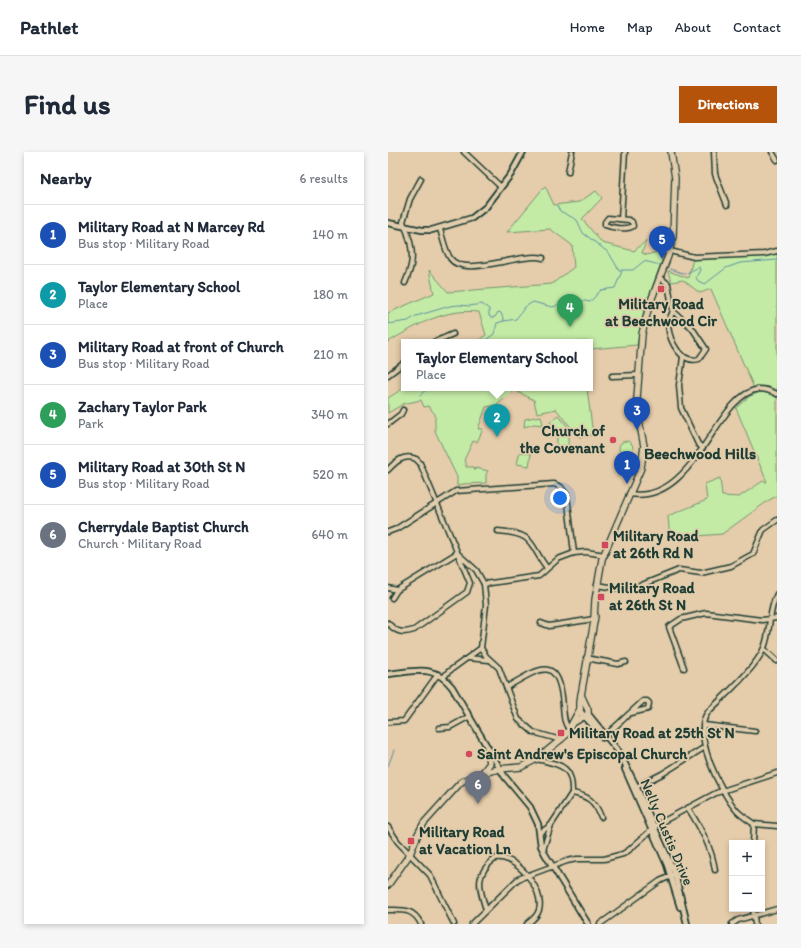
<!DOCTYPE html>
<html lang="en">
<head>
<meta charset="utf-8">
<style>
  :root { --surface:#fff; --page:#f6f6f7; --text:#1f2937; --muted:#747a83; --line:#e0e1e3; --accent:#b45309 }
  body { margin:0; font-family:Itim,sans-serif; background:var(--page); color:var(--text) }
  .controls { position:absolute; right:12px; bottom:12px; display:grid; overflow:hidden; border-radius:0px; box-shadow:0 2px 6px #0003 }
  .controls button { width:36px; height:36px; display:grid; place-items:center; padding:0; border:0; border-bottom:1px solid var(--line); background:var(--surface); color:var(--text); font:20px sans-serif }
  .you { position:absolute; left:172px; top:346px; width:14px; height:14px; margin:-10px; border:3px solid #fff; border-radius:50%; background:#1a73e8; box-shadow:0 0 0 6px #1a73e833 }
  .badge { display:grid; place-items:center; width:26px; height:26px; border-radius:50%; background:var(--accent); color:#fff; font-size:13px; font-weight:700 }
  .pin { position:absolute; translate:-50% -33px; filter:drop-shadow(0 1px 2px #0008) }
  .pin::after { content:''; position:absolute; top:21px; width:14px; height:12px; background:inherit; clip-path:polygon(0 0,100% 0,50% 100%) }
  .popup { position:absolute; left:13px; top:187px; width:192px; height:52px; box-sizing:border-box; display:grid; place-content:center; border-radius:0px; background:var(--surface); filter:drop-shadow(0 1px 3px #0005); font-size:13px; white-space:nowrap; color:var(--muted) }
  .popup b { font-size:15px; color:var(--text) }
  .popup::after { content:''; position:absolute; left:50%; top:100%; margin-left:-8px; border:8px solid transparent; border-top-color:var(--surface) }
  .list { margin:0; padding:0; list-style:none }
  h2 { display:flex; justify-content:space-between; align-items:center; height:52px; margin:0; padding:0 16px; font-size:17px }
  h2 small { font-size:13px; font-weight:400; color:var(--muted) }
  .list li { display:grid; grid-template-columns:26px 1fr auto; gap:12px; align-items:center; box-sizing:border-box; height:60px; padding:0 16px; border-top:1px solid var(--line) }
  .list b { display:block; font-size:15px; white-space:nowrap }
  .list p { margin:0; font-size:13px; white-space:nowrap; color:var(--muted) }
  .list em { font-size:13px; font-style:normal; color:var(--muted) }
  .map { position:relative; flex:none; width:389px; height:772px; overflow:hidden; border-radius:0px }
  header { display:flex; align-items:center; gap:24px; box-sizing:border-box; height:56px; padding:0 20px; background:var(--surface); border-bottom:1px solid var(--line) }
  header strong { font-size:19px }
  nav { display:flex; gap:22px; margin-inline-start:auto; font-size:14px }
  .intro { display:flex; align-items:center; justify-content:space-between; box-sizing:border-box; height:96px; padding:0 24px }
  h1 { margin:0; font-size:28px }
  .button { padding:10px 18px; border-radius:0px; background:var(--accent); color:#fff; font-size:14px; font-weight:700 }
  main { display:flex; gap:24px; padding:0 24px }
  aside { flex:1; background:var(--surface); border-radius:0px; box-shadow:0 2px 6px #0003 }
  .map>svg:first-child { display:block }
  .green { fill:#c4eba6; stroke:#72946d }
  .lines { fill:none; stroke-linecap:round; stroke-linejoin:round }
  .stream { stroke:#5d8fa0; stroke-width:1 }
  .minor-casing { stroke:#1f3d34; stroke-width:7 }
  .tertiary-casing { stroke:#1f3d34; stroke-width:8 }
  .secondary-casing { stroke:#1f3d34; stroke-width:8 }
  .minor { stroke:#e1cdac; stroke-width:4 }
  .tertiary { stroke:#e1cdac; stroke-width:4.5 }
  .secondary { stroke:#e1cdac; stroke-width:5.5 }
  .poi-dot { fill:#d1495b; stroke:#e1cdac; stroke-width:1.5 }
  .labels { text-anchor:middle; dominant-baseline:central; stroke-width:3.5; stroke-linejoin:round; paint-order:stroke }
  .poi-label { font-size:15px; font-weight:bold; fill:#1f3d34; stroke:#e1cdac; text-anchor:start }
  .street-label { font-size:15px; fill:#1f3d34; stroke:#e1cdac }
  .neighbourhood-label { font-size:16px; font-weight:bold; fill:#1f3d34; stroke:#e1cdac }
</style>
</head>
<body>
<header>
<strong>Pathlet</strong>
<nav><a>Home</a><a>Map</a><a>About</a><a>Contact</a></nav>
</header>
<div class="intro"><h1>Find us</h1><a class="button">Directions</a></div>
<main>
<aside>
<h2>Nearby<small>6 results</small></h2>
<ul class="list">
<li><span class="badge" style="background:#1a4fb4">1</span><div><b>Military Road at N Marcey Rd</b><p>Bus stop · Military Road</p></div><em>140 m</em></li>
<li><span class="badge" style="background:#0f9aa8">2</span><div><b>Taylor Elementary School</b><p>Place</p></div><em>180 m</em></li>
<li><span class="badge" style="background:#1a4fb4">3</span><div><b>Military Road at front of Church</b><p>Bus stop · Military Road</p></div><em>210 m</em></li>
<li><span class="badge" style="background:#2e9e5b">4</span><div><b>Zachary Taylor Park</b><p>Park</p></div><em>340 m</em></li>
<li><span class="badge" style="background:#1a4fb4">5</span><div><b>Military Road at 30th St N</b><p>Bus stop · Military Road</p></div><em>520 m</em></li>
<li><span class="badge" style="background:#6b7280">6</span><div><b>Cherrydale Baptist Church</b><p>Church · Military Road</p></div><em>640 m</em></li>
</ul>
</aside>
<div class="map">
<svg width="389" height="772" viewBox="0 0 389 772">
  <rect width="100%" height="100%" fill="#e5ccaa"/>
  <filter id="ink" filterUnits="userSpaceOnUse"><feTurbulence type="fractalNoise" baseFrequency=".025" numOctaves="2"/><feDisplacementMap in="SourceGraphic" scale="8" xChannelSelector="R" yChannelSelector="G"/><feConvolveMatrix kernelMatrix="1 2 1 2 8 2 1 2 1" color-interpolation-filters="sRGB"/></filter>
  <g filter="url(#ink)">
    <!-- green -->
    <g class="green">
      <path d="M 157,34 L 166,53 L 191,50 L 208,39 L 214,46 L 194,67 L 214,91 L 246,99 L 258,89 L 254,101 L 259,103 L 278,97 L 256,158 L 249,193 L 202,197 L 202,190 L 88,190 L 98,183 L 91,160 C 56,156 29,173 0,190 L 0,161 L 46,141 L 41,118 L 60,140 L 164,132 L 186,115 L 184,93 L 162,77 L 119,80 Z"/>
      <polygon points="389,102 389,240 379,235 366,236 323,137 312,141 295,128 283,130 280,119 300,126 305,107"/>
      <polygon points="16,236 199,236 205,283 191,285 168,257 149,261 146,248 126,238 109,253 98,255 90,277 95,277 89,290 85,289 76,308 78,310 78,315 86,315 87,318 88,316 100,319 98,322 98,331 75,332 69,334 69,325 47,279 47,262 40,254 36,255 33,248 15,252 0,261 0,246"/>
      <polygon points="373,240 380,240 389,244 389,344 381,348 334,382 282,386 280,364 319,348 317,332 332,326 334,344 351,345 375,329 379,330 348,256 362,244"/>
      <polygon points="170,263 180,275 171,282 162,270"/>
      <polygon points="153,264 155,273 146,272 136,275 137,267"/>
      <rect x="169" y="283" width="11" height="11"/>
      <circle cx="238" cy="296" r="7"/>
      <polygon points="132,300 143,302 141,314 129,312"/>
    </g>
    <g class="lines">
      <!-- stream -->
      <g class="stream">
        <polyline points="169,54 172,59 189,68 195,81 221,101 231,118 245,118 256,109 272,113"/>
        <polyline points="282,117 297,122 311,115 312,118 308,125 310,129 317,132 338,116 352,111 389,108"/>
        <polyline points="0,172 20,169 28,164 62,154 71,153 81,154 94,152 101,157 101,164 104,166 107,165 110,160 113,161 116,169 128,167 137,155 145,150 164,155 168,154 174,148 180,146 202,150 213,138 227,136 234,119"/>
        <polyline points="95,190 106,182 109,171 116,169"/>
        <polyline points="32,243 40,236"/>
        <polyline points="0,614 6,598"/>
      </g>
      <!-- minor casing -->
      <g class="minor-casing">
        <g id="minor">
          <polyline points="76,0 113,35"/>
          <polyline points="326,0 327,22 339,53"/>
          <polyline points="384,0 389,8"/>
          <polyline points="180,20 184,0"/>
          <path d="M 220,66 L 241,68 L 244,70 L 245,74 C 239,78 224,76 217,73 L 217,70 Z"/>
          <polyline points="233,67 237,0"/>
          <path d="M 52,77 C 55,87 57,98 62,106 C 76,127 132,100 155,106"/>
          <polyline points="282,99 306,105 376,102 389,99"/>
          <path d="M 273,126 L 280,132 L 285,159 L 304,176 L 318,197 L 311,207 C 293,212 282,190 280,174 C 280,169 283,164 285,159"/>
          <path d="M 17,131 C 19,126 22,119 23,113 C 26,100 21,82 15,70 L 22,47 L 33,27"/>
          <polyline points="46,190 65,182"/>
          <polyline points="295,205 291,233 293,256 310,292 315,296"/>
          <polyline points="0,223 16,211"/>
          <polyline points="224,224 251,223"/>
          <polyline points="0,272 13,262 15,258"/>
          <path d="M 0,318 C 8,309 16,302 28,307 L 32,311 L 82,431 L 79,440 L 26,478 C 14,482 8,480 0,471"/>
          <path d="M 241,342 C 309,353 326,243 371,237 C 378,237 383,239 389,242"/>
          <path d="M 110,379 C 148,382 140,391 159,416"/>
          <polyline points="0,380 8,377 68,339 166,332 173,335 179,343 186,401"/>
          <polyline points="96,432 151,424 170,407 186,401 198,400 217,403"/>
          <polyline points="209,433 241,438 291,418 313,421 343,414 365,402 375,378 389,368"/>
          <polyline points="0,436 9,438"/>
          <polyline points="4,446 9,438 69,401 88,418 96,432 98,453 93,496 98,504 111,516 130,567 145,580 173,588"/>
          <polyline points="153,471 161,474 206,467"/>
          <polyline points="376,497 389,509"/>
          <polyline points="80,506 101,508"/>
          <polyline points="198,506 230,512 238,510"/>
          <polyline points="296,516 281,475 293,467 318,461 374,468 389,466"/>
          <polyline points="55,526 60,520 93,496"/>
          <path d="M 119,535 C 153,515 171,502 175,554 C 176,562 175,570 181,577"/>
          <polyline points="0,570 16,569 50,522"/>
          <polyline points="316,573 367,579"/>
          <polyline points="51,576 62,575 82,564"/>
          <polyline points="215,586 255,549 259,549 261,551 260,557 243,561"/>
          <path d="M 149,607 C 172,613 185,613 184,641"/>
          <polyline points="246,636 274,622 317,595"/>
          <path d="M 184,641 C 200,644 207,649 213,665"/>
          <path d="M 300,656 C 312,675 324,696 327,718"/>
          <polyline points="366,672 389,674"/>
          <polyline points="0,675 10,690 42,723 66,772"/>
          <polyline points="152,681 163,673"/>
          <path d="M 365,691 L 366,672 C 360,668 354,664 349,659 C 333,641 303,582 320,560 C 336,544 368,516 376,496 C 383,479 380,459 389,442"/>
          <polyline points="155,698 163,673 184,641"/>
          <polyline points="365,757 367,772"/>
          <path d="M 0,758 C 15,758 25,756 33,772"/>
          <path d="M 98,758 C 91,735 86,722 108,706 C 128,703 157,738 151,758 C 149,765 144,768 139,772"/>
          <polyline points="84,772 130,727 179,709 189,707 216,707 235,702 241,698 270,672 328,641 389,621"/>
          <polyline points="212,772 272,729 285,723"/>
          <polyline points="344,772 350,768 389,757"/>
        </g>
      </g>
      <!-- tertiary casing -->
      <g class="tertiary-casing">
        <g id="tertiary">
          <polyline points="0,71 34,78 44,78 84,66 98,55 123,22 135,0"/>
          <path d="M 0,522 C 26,520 45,511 64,535 L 117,625 L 142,655 L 150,672 L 153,694 L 157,702 L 200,772"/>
          <polyline points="200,562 231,600 248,634 287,722 299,772"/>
          <polyline points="197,565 207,576"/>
          <polyline points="237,617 279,713 292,755"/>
        </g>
      </g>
      <!-- secondary casing -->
      <g class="secondary-casing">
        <g id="secondary">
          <polyline points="206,467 207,448 214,407 253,316 256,294 249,258 249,246 254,182 261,154 280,104 285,84 287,26 283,0"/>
          <polyline points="196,565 192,559 192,549 207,464"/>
          <polyline points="185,571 200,562 200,558 193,543"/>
          <polyline points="96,619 102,611 99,595"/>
          <polyline points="0,733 22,702 30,682 36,671 73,630 90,622 111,617 133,615 149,607 177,584 192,557"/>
        </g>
      </g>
      <!-- minor -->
      <use href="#minor" class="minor"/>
      <!-- tertiary -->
      <use href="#tertiary" class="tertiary"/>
      <!-- secondary -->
      <use href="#secondary" class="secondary"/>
    </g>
  </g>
  <!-- markers -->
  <g class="poi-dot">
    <rect x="269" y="133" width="8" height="8" rx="2"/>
    <circle cx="225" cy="288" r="4"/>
    <rect x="213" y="389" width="8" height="8" rx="2"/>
    <rect x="209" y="441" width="8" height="8" rx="2"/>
    <rect x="169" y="577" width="8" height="8" rx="2"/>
    <circle cx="81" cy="602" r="4"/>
    <rect x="19" y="685" width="8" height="8" rx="2"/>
  </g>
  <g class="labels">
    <!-- poi labels -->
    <g class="poi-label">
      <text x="273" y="152" text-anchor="middle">Military Road<tspan x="273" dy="17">at Beechwood Cir</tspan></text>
      <text x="217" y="279" text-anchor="end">Church of<tspan x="217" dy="17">the Covenant</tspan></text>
      <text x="225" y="384">Military Road<tspan x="225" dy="17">at 26th Rd N</tspan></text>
      <text x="221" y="436">Military Road<tspan x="221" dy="17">at 26th St N</tspan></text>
      <text x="181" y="581">Military Road at 25th St N</text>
      <text x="89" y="602">Saint Andrew's Episcopal Church</text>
      <text x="31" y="680">Military Road<tspan x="31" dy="17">at Vacation Ln</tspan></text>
    </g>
    <!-- street labels -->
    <g class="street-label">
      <text transform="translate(279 680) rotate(67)">Nelly Custis Drive</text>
    </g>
    <!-- neighbourhood labels -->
    <g class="neighbourhood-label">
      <text x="312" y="301">Beechwood Hills</text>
    </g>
  </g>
</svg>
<div class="controls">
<button>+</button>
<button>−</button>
</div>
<div class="you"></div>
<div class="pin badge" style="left:239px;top:332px;background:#1a4fb4">1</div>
<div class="pin badge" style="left:109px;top:285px;background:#0f9aa8">2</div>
<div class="popup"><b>Taylor Elementary School</b>Place</div>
<div class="pin badge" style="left:249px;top:278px;background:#1a4fb4">3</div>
<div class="pin badge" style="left:182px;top:175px;background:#2e9e5b">4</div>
<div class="pin badge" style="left:274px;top:107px;background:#1a4fb4">5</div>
<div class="pin badge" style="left:90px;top:652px;background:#6b7280">6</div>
</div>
</main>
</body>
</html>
